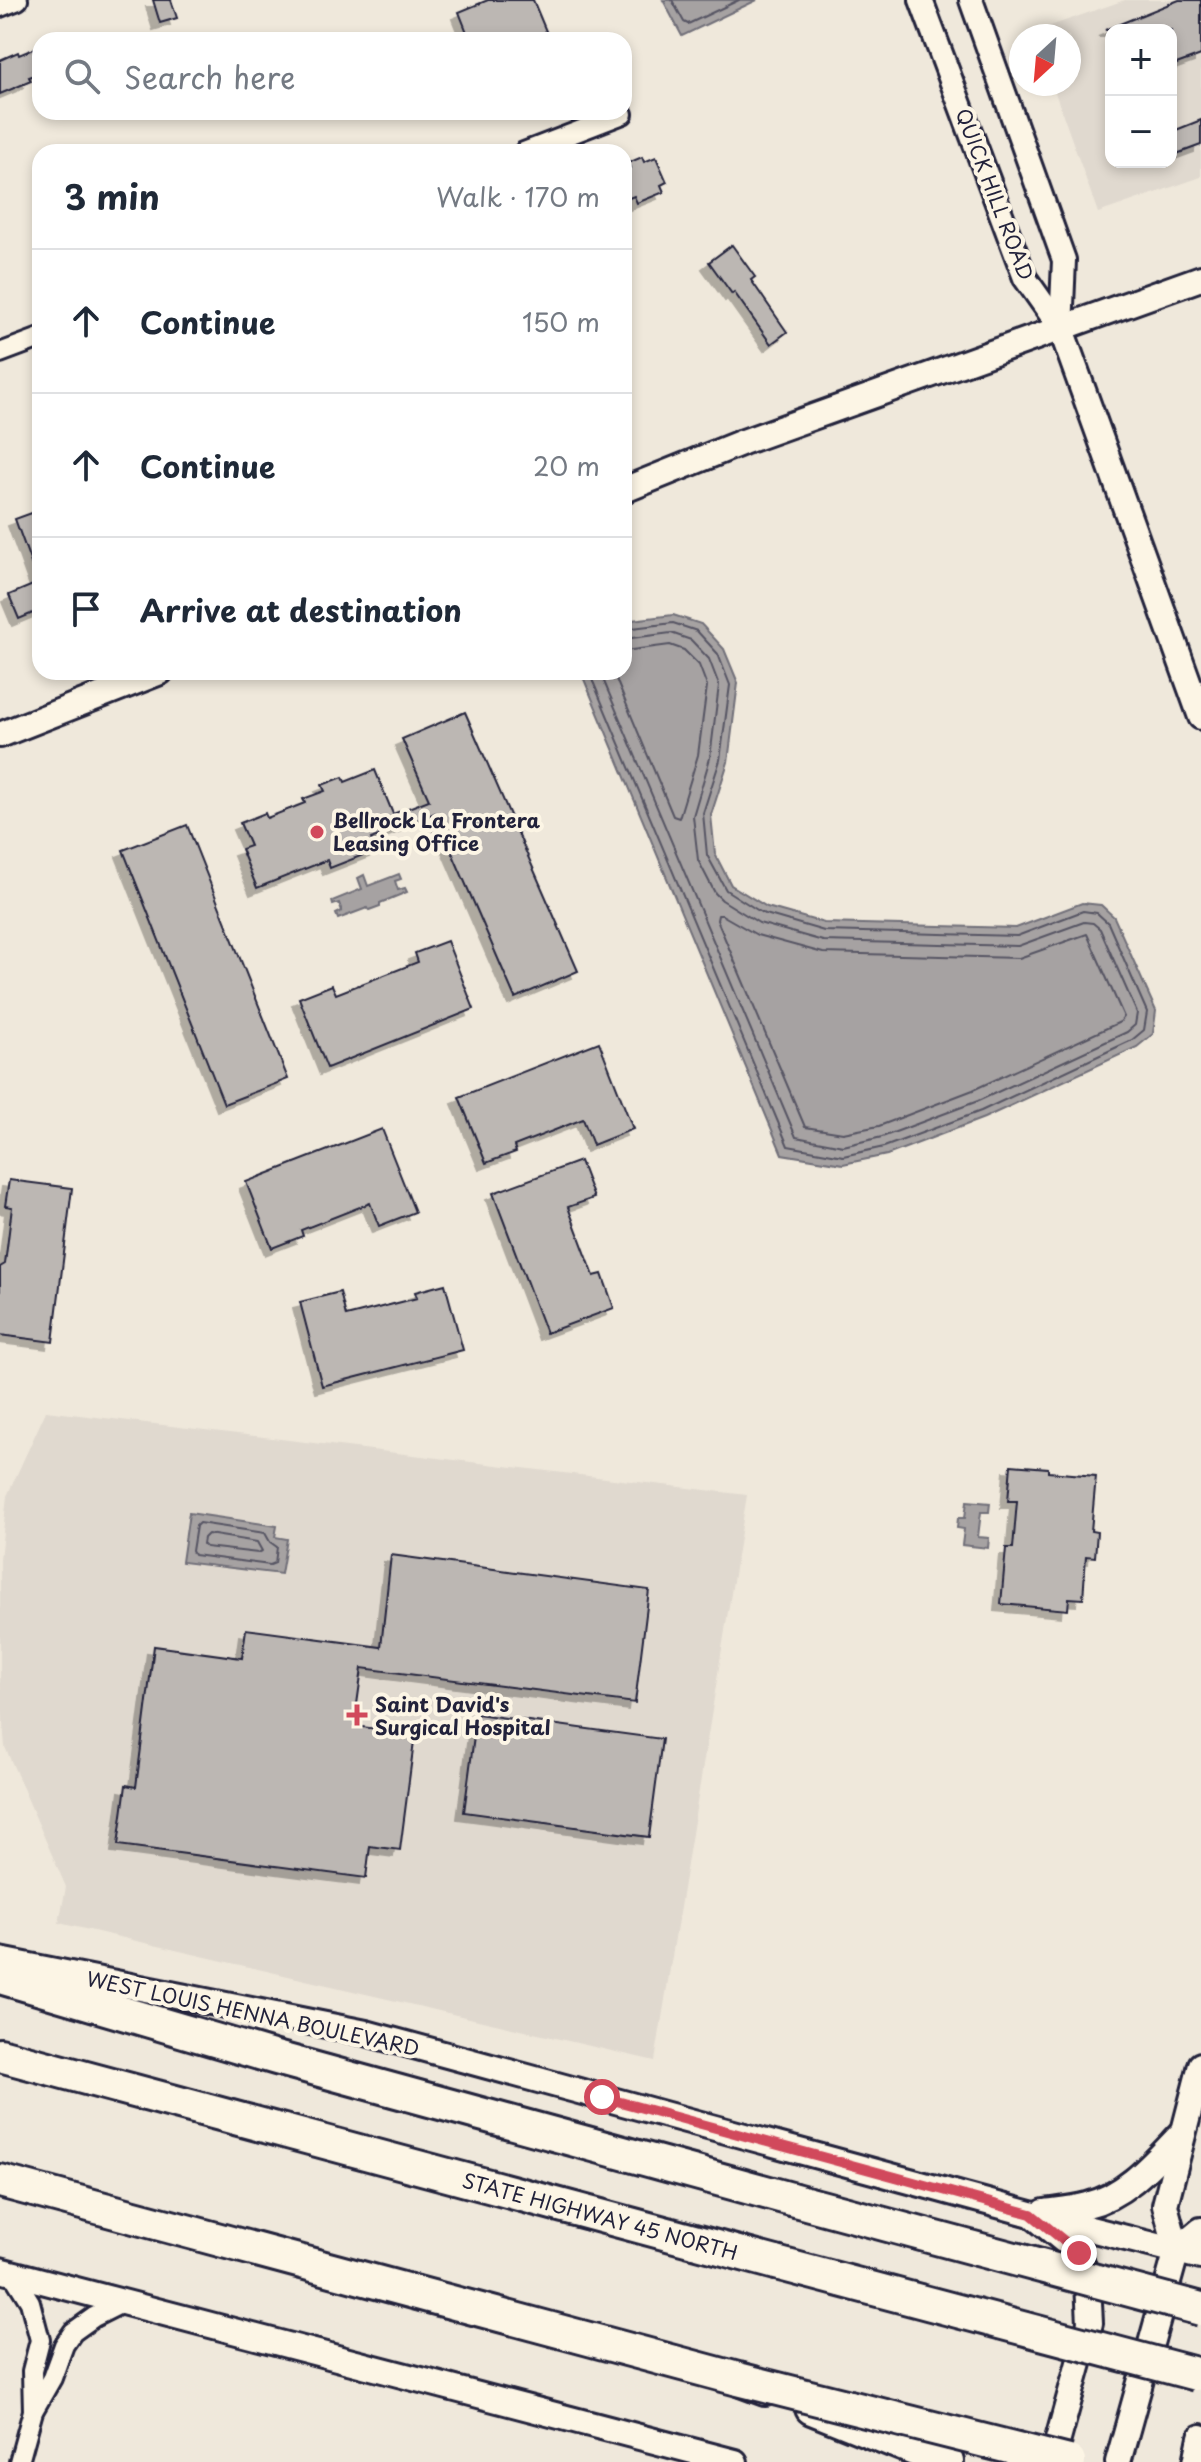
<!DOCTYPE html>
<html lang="en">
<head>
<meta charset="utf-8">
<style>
  :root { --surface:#fff; --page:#f6f6f7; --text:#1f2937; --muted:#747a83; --line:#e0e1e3 }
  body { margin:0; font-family:"Playpen Sans",sans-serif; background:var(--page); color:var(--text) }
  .controls { position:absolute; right:24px; top:24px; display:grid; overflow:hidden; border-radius:16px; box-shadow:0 4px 12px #0003 }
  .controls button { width:72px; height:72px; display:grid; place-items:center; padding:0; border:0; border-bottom:2px solid var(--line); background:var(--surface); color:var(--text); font:40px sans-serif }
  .compass { position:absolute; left:1009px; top:24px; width:72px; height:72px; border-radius:50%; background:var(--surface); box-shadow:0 4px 12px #0003; rotate:206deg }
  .stop { position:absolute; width:24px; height:24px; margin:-18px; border:6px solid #d1495b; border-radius:50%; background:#fff }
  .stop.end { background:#d1495b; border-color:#fff; box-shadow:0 2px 8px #0008 }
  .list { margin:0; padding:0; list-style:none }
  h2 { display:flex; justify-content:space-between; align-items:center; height:104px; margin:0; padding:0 32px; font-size:34px }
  h2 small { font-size:26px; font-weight:400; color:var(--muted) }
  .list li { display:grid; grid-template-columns:52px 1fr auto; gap:24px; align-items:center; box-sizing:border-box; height:144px; padding:0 32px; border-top:2px solid var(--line) }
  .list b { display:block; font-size:30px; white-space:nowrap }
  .list em { font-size:26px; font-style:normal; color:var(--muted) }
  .icon { flex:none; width:44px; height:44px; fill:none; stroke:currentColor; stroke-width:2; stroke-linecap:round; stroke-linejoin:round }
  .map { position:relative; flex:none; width:1201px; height:2462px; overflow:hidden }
  .search { position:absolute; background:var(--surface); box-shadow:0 4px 12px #0003; left:32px; top:32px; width:600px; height:88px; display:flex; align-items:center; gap:20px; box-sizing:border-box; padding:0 28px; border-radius:24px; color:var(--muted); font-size:30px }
  .panel { position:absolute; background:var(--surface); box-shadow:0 4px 12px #0003; left:32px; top:144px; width:600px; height:536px; border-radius:24px }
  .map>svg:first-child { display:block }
  .built { fill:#e0d9cf; fill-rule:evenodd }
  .water { fill:#a6a2a2; stroke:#716f79; stroke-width:2 }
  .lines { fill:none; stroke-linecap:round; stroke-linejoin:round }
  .shore { stroke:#575564; stroke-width:2 }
  .building { fill:#bcb7b3; stroke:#22223b; stroke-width:2; filter:url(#shadow) }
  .minor-casing { stroke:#22223b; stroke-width:24 }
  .tertiary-casing { stroke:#22223b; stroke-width:28 }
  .secondary-casing { stroke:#22223b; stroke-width:30 }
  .motorway-casing { stroke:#22223b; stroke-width:38 }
  .minor { stroke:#fcf5e5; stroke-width:18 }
  .tertiary { stroke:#fcf5e5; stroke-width:22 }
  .secondary { stroke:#fcf5e5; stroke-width:24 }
  .motorway { stroke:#fcf5e5; stroke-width:32 }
  .motorway-bridge-casing { stroke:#22223b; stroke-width:38; stroke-linecap:butt }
  .motorway-bridge { stroke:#fcf5e5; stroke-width:32 }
  .route { stroke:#d1495b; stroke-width:10 }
  .poi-dot { fill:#d1495b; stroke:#fcf5e5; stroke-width:3 }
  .labels { text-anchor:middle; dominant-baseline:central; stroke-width:8; stroke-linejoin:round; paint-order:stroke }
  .street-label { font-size:20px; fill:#22223b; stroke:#fcf5e5 }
  .poi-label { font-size:20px; font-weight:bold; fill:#22223b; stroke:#fcf5e5; text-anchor:start }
</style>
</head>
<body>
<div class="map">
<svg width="1201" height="2462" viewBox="0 0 1201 2462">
  <defs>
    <filter id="shadow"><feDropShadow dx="-7" dy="7" stdDeviation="0" flood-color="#0004"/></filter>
  </defs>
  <rect width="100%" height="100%" fill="#efe8db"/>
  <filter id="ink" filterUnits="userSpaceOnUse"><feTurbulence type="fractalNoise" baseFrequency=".0125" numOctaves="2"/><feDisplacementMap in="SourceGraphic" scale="16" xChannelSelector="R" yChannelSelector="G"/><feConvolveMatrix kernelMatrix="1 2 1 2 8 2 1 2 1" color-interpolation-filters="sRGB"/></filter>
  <g filter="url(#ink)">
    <!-- built -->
    <g class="built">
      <path d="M 1125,0 L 1201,0 L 1201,177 L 1098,213 L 1052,84 L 1069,84 L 1069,36 L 1035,36 L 1033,32 ZM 1111,30 L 1171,30 L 1171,162 L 1111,162 Z"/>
      <polygon points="46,1411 747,1495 655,2061 59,1923 66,1887 5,1747 0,1684 0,1559 7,1496"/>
    </g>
    <!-- water -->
    <g class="water">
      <polygon points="663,0 757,0 682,36"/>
      <polygon points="673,615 701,624 724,649 738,683 728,762 711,815 715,854 731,885 767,907 824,923 1016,928 1082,903 1101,905 1114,917 1156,1011 1153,1034 1137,1047 984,1118 887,1155 843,1164 782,1154 581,672 624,672 624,621"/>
      <polygon points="399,874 401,879 395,881 398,890 405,888 407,892 380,903 380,906 369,910 367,908 338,919 336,914 342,911 339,903 333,905 332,901 362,889 358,878 364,875 368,886"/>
      <polygon points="967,1501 990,1503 989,1512 981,1512 978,1537 989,1538 988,1548 962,1545 964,1529 957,1528 958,1518 965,1518"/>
      <polygon points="189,1513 277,1526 275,1537 287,1539 281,1574 182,1562"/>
    </g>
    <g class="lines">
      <!-- shore -->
      <g class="shore">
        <polyline points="672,0 684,22 688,24 739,0"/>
        <polyline points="589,672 788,1146 843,1156 884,1147 981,1111 1132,1040 1144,1030 1147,1012 1108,923 1097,913 1083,911 1017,936 824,931 762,913 726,890 707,855 703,813 720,760 730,685 718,654 697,631 673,623 624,629"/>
        <polyline points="600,672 796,1137 843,1146 882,1137 978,1101 1127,1032 1135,1025 1137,1013 1100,929 1093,923 1084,922 1018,946 823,941 759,923 722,900 715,893 698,860 693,816 710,758 719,685 709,659 691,640 671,633 624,639"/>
        <polyline points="613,672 673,816 679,818 698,755 707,686 699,665 684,650 670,645 624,651"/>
        <polygon points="718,915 722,915 757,935 823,953 1019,958 1087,934 1124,1017 1120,1022 973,1090 879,1126 843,1133 805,1127 717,920"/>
        <polygon points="199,1523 265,1533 270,1542 277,1547 275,1563 270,1565 194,1555 192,1551 196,1526"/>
        <polygon points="208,1534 257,1542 262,1551 258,1553 206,1547 203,1544 204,1538"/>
      </g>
    </g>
    <!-- building -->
    <g class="building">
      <polygon points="153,0 171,0 177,18 160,23"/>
      <polygon points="488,0 533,0 548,36 539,40 470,40 459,12"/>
      <polygon points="1179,0 1201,0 1201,55 1171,66 1171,30 1105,30"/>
      <polygon points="40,46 40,73 29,77 31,81 0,94 0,60 18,52 19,55"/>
      <polygon points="1201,120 1201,145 1171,156 1171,132"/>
      <polygon points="642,157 644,162 656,157 667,182 661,185 664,192 637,203 634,196 624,200 624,170 630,168 628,163"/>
      <polygon points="732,245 755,277 751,280 787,332 771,344 734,292 732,294 709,262"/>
      <polygon points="40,510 40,581 38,582 15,519"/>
      <polygon points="40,582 40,610 19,619 9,595"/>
      <polygon points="465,712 578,971 515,998 435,813 371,839 376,850 330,868 327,860 257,888 241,849 250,846 240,823 265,813 267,818 305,803 303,799 325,791 322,785 343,777 345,782 375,770 393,814 429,800 402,739"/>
      <polygon points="187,825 288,1079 224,1104 123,850"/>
      <polygon points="447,941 474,1009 327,1068 299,998 332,985 336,994 418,962 415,953"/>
      <polygon points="599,1042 633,1129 593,1145 583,1119 514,1146 516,1152 486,1163 459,1097"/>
      <polygon points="382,1129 415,1212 379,1226 370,1203 301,1230 303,1236 272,1248 246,1182"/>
      <polygon points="580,1161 594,1198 568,1207 594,1276 602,1274 614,1308 546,1333 493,1193"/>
      <polygon points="9,1180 72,1188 53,1342 0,1335 0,1267 5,1264 12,1207 5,1206"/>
      <polygon points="445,1284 463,1350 322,1386 300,1302 340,1292 346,1316 417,1298 415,1292"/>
      <polygon points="1011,1465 1048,1468 1048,1472 1096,1476 1091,1531 1097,1532 1095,1557 1086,1556 1083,1599 1069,1598 1068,1610 1001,1604 1006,1548 1013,1548 1017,1501 1008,1501"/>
      <polygon points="391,1555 649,1590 635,1703 362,1668 354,1726 415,1734 400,1850 370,1846 366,1878 118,1845 126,1785 136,1787 154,1646 242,1658 246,1629 381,1647"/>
      <polygon points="477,1714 662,1739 649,1837 464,1812"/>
    </g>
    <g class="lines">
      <!-- minor casing -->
      <g class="minor-casing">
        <g id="minor">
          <polyline points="0,7 18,0"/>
          <polyline points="524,152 623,114"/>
          <polyline points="0,353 40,338"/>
          <polyline points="12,2273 30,2302 40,2340 32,2371 33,2411"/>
          <polyline points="19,2462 33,2411 52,2378 64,2345 73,2332 94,2317 122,2303"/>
        </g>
      </g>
      <!-- tertiary casing -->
      <g class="tertiary-casing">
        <g id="tertiary">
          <polyline points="921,0 1025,278 1061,329"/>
          <polyline points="971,0 1064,260 1061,329"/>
        </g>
      </g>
      <!-- secondary casing -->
      <g class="secondary-casing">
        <g id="secondary">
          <polyline points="1061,329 1201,717"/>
          <polyline points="624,490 743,442 1201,278"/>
          <polyline points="0,735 160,672"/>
          <polyline points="0,1960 366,2033 1031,2214 1201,2257"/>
          <path d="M 1044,2212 C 1058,2210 1073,2209 1087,2205 C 1126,2196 1155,2161 1181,2134"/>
          <polyline points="1036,2218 1079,2253 1088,2283 1090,2323 1054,2454 1048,2462"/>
          <polyline points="1177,2250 1201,2230"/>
          <polyline points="0,2270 735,2462"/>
          <polyline points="1118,2462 1177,2250 1165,2205 1201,2065"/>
          <polyline points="1196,2462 1201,2437"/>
        </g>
      </g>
      <!-- motorway casing -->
      <g class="motorway-casing">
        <g id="motorway">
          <polyline points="0,1977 276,2058 791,2199"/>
          <polyline points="0,2055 776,2263"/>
          <polyline points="0,2181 738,2379 765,2389"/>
          <polyline points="812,2408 947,2462"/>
        </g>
      </g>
      <!-- minor -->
      <use href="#minor" class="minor"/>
      <!-- tertiary -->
      <use href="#tertiary" class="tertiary"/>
      <!-- secondary -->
      <use href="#secondary" class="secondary"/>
      <!-- motorway -->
      <use href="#motorway" class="motorway"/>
      <!-- motorway-bridge casing -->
      <g class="motorway-bridge-casing">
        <g id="motorway-bridge">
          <polyline points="791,2199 1201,2309"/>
          <polyline points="776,2263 1196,2374"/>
          <polyline points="738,2379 1069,2462"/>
        </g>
      </g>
      <!-- motorway-bridge -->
      <use href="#motorway-bridge" class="motorway-bridge"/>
    </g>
  </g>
  <g class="lines" filter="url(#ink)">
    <!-- route -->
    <polyline class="route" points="602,2097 1031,2214 1079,2253"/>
  </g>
  <!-- markers -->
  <g class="poi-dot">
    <circle cx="317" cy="832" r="8"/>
    <path d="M353 1703h8v8h8v8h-8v8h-8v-8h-8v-8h8z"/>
  </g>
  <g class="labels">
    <!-- street labels -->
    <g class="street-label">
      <text transform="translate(995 194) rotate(69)">QUICK HILL ROAD</text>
      <text transform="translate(253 2013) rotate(12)">WEST LOUIS HENNA BOULEVARD</text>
      <text transform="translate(600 2216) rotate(15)">STATE HIGHWAY 45 NORTH</text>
    </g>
    <!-- poi labels -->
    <g class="poi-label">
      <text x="333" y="820">Bellrock La Frontera<tspan x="333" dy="23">Leasing Office</tspan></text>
      <text x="375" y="1704">Saint David's<tspan x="375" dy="23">Surgical Hospital</tspan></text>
    </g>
  </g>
</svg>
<div class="controls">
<button>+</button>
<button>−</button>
</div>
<svg class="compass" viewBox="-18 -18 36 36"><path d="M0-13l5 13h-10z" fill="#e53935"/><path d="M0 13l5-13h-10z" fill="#747a83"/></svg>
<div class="stop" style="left:602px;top:2097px"></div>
<div class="stop end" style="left:1079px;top:2253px"></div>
<div class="search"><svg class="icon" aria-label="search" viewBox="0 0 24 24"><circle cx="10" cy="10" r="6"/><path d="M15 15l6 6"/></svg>Search here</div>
<section class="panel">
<h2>3 min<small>Walk · 170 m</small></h2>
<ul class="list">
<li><svg class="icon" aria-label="ahead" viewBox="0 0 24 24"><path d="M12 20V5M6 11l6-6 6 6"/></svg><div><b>Continue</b></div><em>150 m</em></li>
<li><svg class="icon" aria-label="ahead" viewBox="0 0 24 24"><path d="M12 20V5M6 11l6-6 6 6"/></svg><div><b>Continue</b></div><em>20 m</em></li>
<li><svg class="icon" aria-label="arrive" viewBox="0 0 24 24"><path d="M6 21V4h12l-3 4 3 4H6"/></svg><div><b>Arrive at destination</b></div></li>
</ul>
</section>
</div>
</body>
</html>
